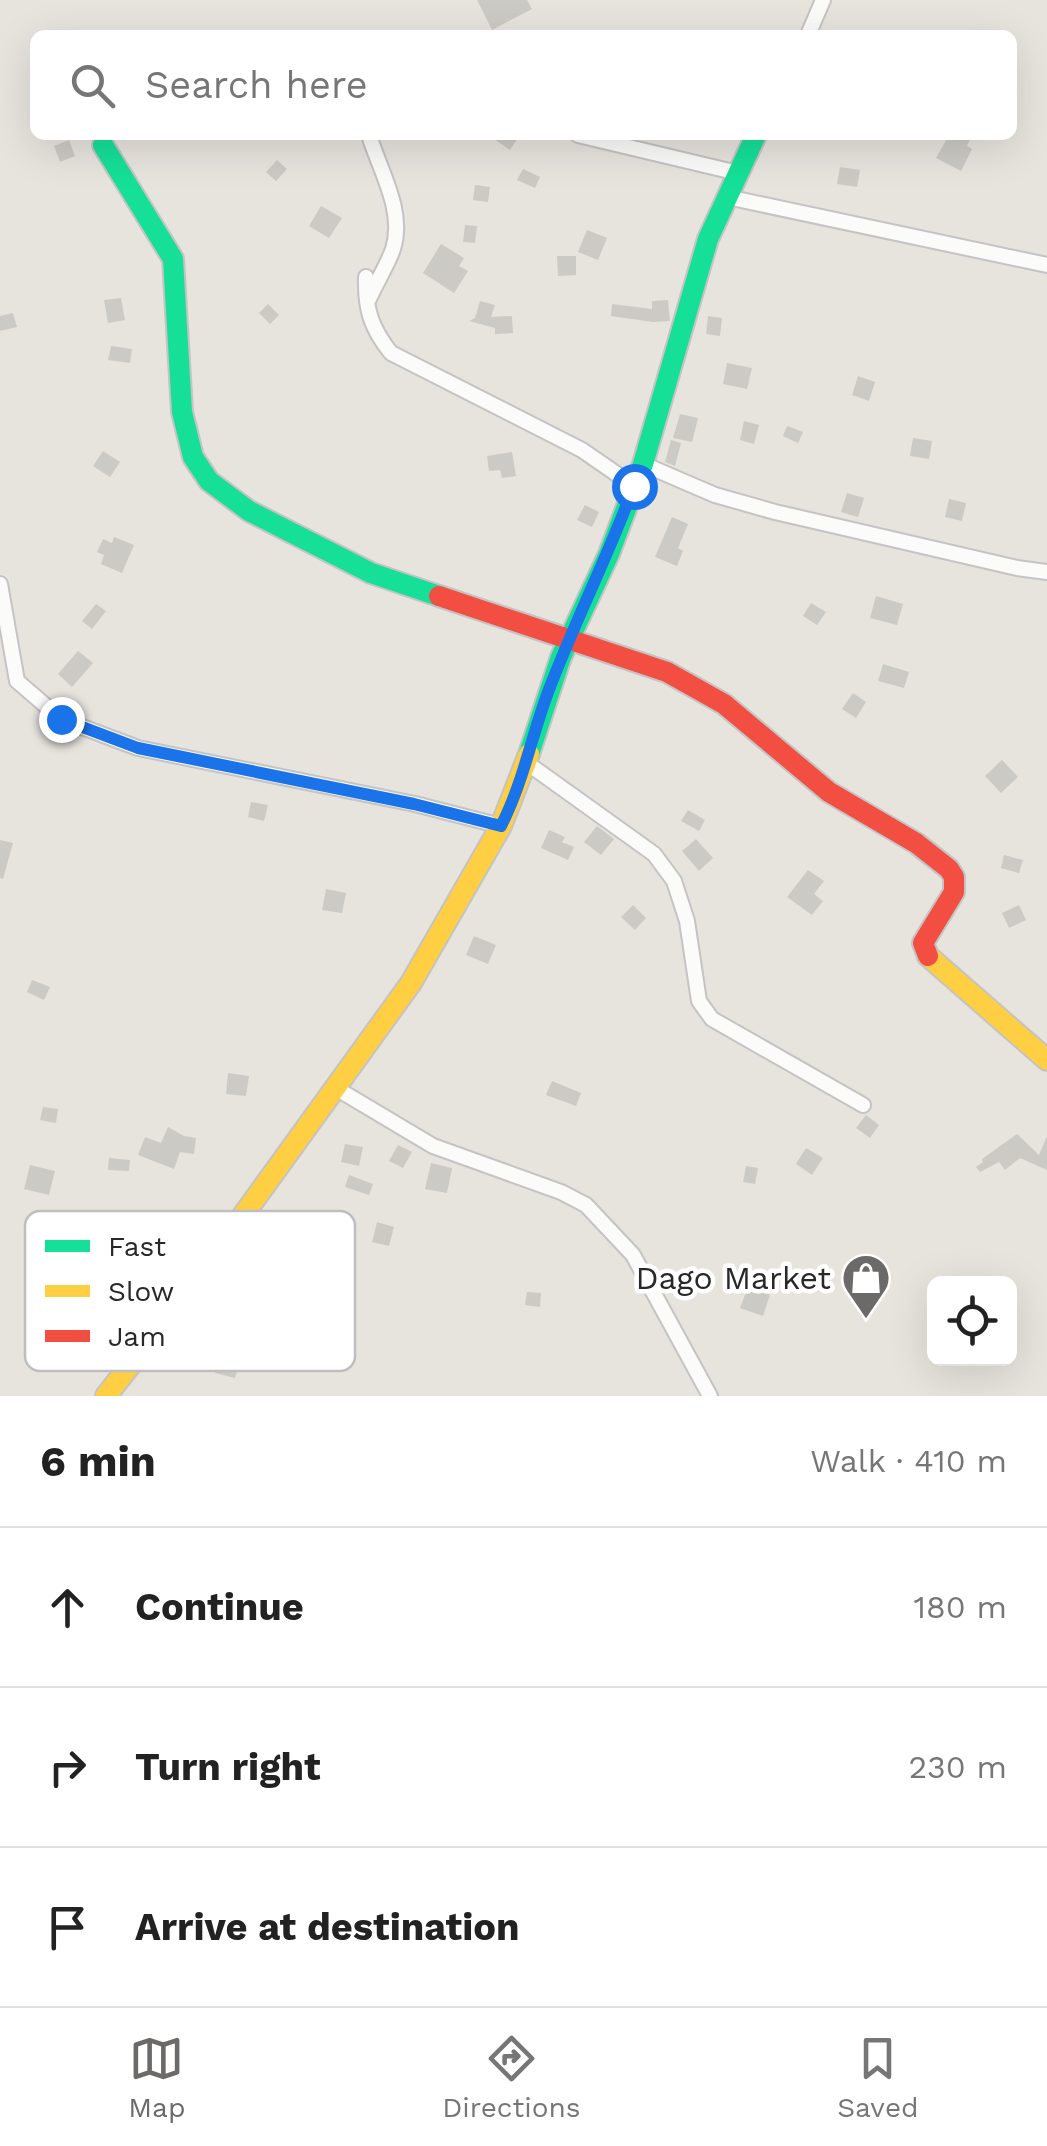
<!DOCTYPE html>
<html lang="en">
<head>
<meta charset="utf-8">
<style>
  :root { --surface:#fff; --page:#f6f6f6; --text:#222; --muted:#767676; --line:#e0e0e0; --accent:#6b6a68 }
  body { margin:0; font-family:"Work Sans",sans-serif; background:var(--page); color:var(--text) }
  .controls { position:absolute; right:30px; bottom:30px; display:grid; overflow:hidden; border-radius:15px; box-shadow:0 10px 40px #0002 }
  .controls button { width:90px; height:90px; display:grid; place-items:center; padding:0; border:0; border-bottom:2px solid var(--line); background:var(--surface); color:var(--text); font:50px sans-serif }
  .stop { position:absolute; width:30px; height:30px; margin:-22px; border:8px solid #1a73e8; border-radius:50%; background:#fff }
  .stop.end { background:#1a73e8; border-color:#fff; box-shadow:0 2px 10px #0008 }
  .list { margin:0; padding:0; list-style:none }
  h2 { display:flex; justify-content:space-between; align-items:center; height:130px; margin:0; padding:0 40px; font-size:42px }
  h2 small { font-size:32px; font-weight:400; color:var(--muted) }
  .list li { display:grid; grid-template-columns:65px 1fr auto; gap:30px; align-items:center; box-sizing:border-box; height:160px; padding:0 40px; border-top:2px solid var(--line) }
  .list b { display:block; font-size:38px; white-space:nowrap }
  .list em { font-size:32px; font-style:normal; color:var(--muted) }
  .icon { flex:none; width:55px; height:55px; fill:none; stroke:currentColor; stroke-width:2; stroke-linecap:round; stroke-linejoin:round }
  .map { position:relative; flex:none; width:1047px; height:1396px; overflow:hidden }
  .search { position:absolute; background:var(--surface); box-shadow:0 10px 40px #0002; left:30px; right:30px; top:30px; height:110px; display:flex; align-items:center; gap:25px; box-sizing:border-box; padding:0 35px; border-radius:15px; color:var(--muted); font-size:38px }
  .sheet { height:610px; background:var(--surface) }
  nav { display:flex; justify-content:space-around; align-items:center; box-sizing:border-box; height:140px; border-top:2px solid var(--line); background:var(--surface); font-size:28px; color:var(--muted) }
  nav a { display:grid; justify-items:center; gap:5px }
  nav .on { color:var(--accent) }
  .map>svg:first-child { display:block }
  .building { fill:#cccac5 }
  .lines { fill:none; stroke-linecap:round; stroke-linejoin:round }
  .street-casing { stroke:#c5c3c3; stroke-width:18 }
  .fast-casing { stroke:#c5c3c3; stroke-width:24 }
  .slow-casing { stroke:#c5c3c3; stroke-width:24 }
  .jam-casing { stroke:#c5c3c3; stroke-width:24 }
  .street { stroke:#fbfbfa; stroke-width:14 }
  .fast { stroke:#16e098; stroke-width:20 }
  .slow { stroke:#ffcf43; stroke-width:20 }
  .jam { stroke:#f24e42; stroke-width:20 }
  .route { stroke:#1a73e8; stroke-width:12 }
  .labels { text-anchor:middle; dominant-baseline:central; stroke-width:9; stroke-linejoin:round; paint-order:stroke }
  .poi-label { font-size:32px; fill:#282828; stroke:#fff; text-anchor:end }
  .key { fill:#fff; stroke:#bebebe; stroke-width:2.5 }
  .key-label { font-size:28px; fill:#282828 }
</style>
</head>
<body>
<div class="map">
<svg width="1047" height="1396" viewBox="0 0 1047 1396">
  <rect width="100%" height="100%" fill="#e7e4de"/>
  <!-- building -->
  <g class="building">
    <polygon points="477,0 527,0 532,9 492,30"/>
    <polygon points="488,135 520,135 510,150"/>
    <polygon points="949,135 972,135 967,146 972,149 961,171 936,158"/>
    <polygon points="69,140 75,156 60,162 54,146"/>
    <polygon points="277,160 287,169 276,181 266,172"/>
    <polygon points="840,167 860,170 857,187 837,184"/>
    <polygon points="523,169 540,177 535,188 517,180"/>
    <polygon points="475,185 490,187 488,202 473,200"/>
    <polygon points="321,206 342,218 329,238 309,226"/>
    <polygon points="465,225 477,226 475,243 463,242"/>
    <polygon points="587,230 607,238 598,260 578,252"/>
    <polygon points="441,244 464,258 459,266 468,271 454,293 423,273"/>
    <polygon points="557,256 576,256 576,275 558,276"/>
    <polygon points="121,298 125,320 108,323 104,300"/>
    <polygon points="668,300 670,321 653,322 611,316 612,304 652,309 652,301"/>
    <polygon points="480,301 495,305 491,317 512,316 513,333 495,334 495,328 469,321 475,318"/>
    <polygon points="268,304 279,315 270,324 259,313"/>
    <polygon points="13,313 17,327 0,331 0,316"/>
    <polygon points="708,316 722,318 720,336 706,334"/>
    <polygon points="111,346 132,349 130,363 108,360"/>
    <polygon points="727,363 752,368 747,389 723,384"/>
    <polygon points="858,376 875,382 869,401 852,395"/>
    <polygon points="680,414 698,418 692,442 673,438"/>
    <polygon points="744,421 759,425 754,444 740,440"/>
    <polygon points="787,426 803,432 798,443 783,436"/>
    <polygon points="913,438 932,441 929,459 910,456"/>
    <polygon points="671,440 681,443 675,466 665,462"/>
    <polygon points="103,451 120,462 110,477 93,466"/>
    <polygon points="512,452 516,476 502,478 500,470 489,471 487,456"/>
    <polygon points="847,493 864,498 858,517 841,512"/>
    <polygon points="949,499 966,503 962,521 945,517"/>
    <polygon points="585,505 599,512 592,527 577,520"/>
    <polygon points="672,517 688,524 678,548 683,551 677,566 655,557"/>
    <polygon points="114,537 134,545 122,573 101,564 104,555 97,552 103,539 112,543"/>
    <polygon points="876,596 903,604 897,625 870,618"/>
    <polygon points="811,603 826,612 817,625 803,616"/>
    <polygon points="96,604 106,611 92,629 82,621"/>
    <polygon points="78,651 93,663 72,687 58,674"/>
    <polygon points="883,664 909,672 904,688 878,681"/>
    <polygon points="853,693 866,702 856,718 842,709"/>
    <polygon points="1002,760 1018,777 1001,793 985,776"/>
    <polygon points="251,802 268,805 264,821 248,817"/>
    <polygon points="688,810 705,820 699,831 681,821"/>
    <polygon points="597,826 614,839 601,855 584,842"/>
    <polygon points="549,830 565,837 562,842 574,847 568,860 541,848"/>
    <polygon points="696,839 713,858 699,871 682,851"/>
    <polygon points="0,840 13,843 3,879 0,878"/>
    <polygon points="1004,855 1023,860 1019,873 1001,868"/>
    <polygon points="808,870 824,881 814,894 823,901 812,915 787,897"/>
    <polygon points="326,889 346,893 342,913 322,910"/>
    <polygon points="633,905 646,918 635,930 621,917"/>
    <polygon points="1019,905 1026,920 1009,928 1002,913"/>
    <polygon points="474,936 496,945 488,964 466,955"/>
    <polygon points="32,980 50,987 44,1000 27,992"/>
    <polygon points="228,1073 249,1076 246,1096 226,1094"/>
    <polygon points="552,1081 581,1093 576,1106 546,1095"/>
    <polygon points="43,1107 58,1109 56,1123 40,1120"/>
    <polygon points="866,1115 879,1125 870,1138 856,1128"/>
    <polygon points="168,1127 184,1136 196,1138 194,1154 180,1152 174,1169 138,1155 145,1137 161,1143"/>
    <polygon points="1017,1134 1039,1155 1047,1136 1047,1170 1020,1158 1005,1170 999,1162 980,1172 976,1167 983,1162 982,1159"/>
    <polygon points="345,1144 363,1147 359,1166 341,1162"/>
    <polygon points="398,1145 412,1152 403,1168 389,1161"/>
    <polygon points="806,1148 823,1158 812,1175 796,1164"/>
    <polygon points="109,1158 130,1160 129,1171 108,1170"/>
    <polygon points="431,1163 452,1168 447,1193 425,1189"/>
    <polygon points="30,1165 55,1171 49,1195 24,1189"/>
    <polygon points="746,1166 758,1168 755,1184 743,1182"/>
    <polygon points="349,1175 373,1184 369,1195 345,1187"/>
    <polygon points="377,1222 394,1227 389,1246 372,1242"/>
    <polygon points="748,1287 770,1295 763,1316 740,1308"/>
    <polygon points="527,1292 541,1293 540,1307 525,1305"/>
    <polygon points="218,1360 239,1365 235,1378 215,1373"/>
  </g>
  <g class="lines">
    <!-- street casing -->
    <g class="street-casing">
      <g id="street">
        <polyline points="808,35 823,0"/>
        <polyline points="578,135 738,173"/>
        <polyline points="727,197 1047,265"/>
        <path d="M 366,277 C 365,309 371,328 391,353 L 582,450 L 634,486"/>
        <path d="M 369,299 C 376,283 387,266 393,249 C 405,211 380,171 369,135"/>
        <polyline points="643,464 715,495 775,512 1017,568 1047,572"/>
        <polyline points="0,584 17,681 61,719 138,748 415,804 501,826"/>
        <polyline points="527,763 654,854 674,881 687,921 699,1001 712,1019 863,1105"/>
        <polyline points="334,1087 433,1146 561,1192 586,1205 633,1255 710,1396"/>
      </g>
    </g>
    <!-- fast casing -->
    <g class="fast-casing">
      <g id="fast">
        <polyline points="103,145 173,259 182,412 193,457 209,481 249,511 371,573 439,596"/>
        <polyline points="529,754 561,657 609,554 643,464 708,239 756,135"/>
      </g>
    </g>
    <!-- slow casing -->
    <g class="slow-casing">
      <g id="slow">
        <polyline points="928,956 1047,1060"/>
        <polyline points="106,1396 187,1293 411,983 501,826 529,754"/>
      </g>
    </g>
    <!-- jam casing -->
    <g class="jam-casing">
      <polyline id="jam" points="439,596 667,672 724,704 829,792 916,843 949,869 954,877 954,892 923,943 928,956"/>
    </g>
    <!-- street -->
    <use href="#street" class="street"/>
    <!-- fast -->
    <use href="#fast" class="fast"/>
    <!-- slow -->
    <use href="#slow" class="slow"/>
    <!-- jam -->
    <use href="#jam" class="jam"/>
  </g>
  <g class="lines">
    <!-- route -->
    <path class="route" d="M 61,719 L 138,748 L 414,804 L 501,826 C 524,781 532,733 550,687 C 576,619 609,554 634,486"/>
  </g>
  <!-- icons -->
  <defs>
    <g id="shop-pin" transform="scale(2.5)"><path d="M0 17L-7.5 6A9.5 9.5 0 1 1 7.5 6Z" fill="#6b6a68" stroke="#fff"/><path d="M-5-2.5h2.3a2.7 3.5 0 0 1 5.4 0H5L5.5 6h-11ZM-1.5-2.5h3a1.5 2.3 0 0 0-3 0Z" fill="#fff"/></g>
  </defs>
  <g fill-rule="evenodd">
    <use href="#shop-pin" x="866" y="1278"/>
  </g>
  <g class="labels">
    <!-- poi labels -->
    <g class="poi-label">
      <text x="831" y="1278">Dago Market</text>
    </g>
  </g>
  <!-- legend -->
  <rect x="25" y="1211" width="330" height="160" rx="15" class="key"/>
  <rect x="45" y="1240" width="45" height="12" fill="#16e098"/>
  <rect x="45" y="1285" width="45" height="12" fill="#ffcf43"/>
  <rect x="45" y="1330" width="45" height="12" fill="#f24e42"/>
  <g class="key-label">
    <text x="108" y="1256">Fast</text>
    <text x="108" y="1301">Slow</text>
    <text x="108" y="1346">Jam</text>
  </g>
</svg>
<div class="controls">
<button><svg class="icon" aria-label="locate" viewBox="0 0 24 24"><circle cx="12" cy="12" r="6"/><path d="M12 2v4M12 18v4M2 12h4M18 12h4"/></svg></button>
</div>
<div class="stop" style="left:634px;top:486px"></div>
<div class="stop end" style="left:61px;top:719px"></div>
<div class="search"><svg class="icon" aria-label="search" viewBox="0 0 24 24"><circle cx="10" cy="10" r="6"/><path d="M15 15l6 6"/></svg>Search here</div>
</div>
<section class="sheet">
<h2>6 min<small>Walk · 410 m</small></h2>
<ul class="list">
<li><svg class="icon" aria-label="ahead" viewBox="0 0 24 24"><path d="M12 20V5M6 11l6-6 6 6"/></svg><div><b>Continue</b></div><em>180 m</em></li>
<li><svg class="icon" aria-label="right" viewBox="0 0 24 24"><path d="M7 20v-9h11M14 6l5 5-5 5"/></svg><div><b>Turn right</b></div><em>230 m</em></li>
<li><svg class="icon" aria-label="arrive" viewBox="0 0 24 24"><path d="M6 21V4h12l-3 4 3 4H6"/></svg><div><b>Arrive at destination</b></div></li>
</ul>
</section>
<nav>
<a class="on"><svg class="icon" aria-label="map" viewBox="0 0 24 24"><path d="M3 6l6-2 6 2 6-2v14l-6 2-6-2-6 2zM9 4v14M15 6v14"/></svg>Map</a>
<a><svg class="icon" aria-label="directions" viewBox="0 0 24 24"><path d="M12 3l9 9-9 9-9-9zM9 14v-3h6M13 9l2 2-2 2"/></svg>Directions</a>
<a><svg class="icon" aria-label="saved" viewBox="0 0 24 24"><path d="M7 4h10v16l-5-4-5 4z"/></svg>Saved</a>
</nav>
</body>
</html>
